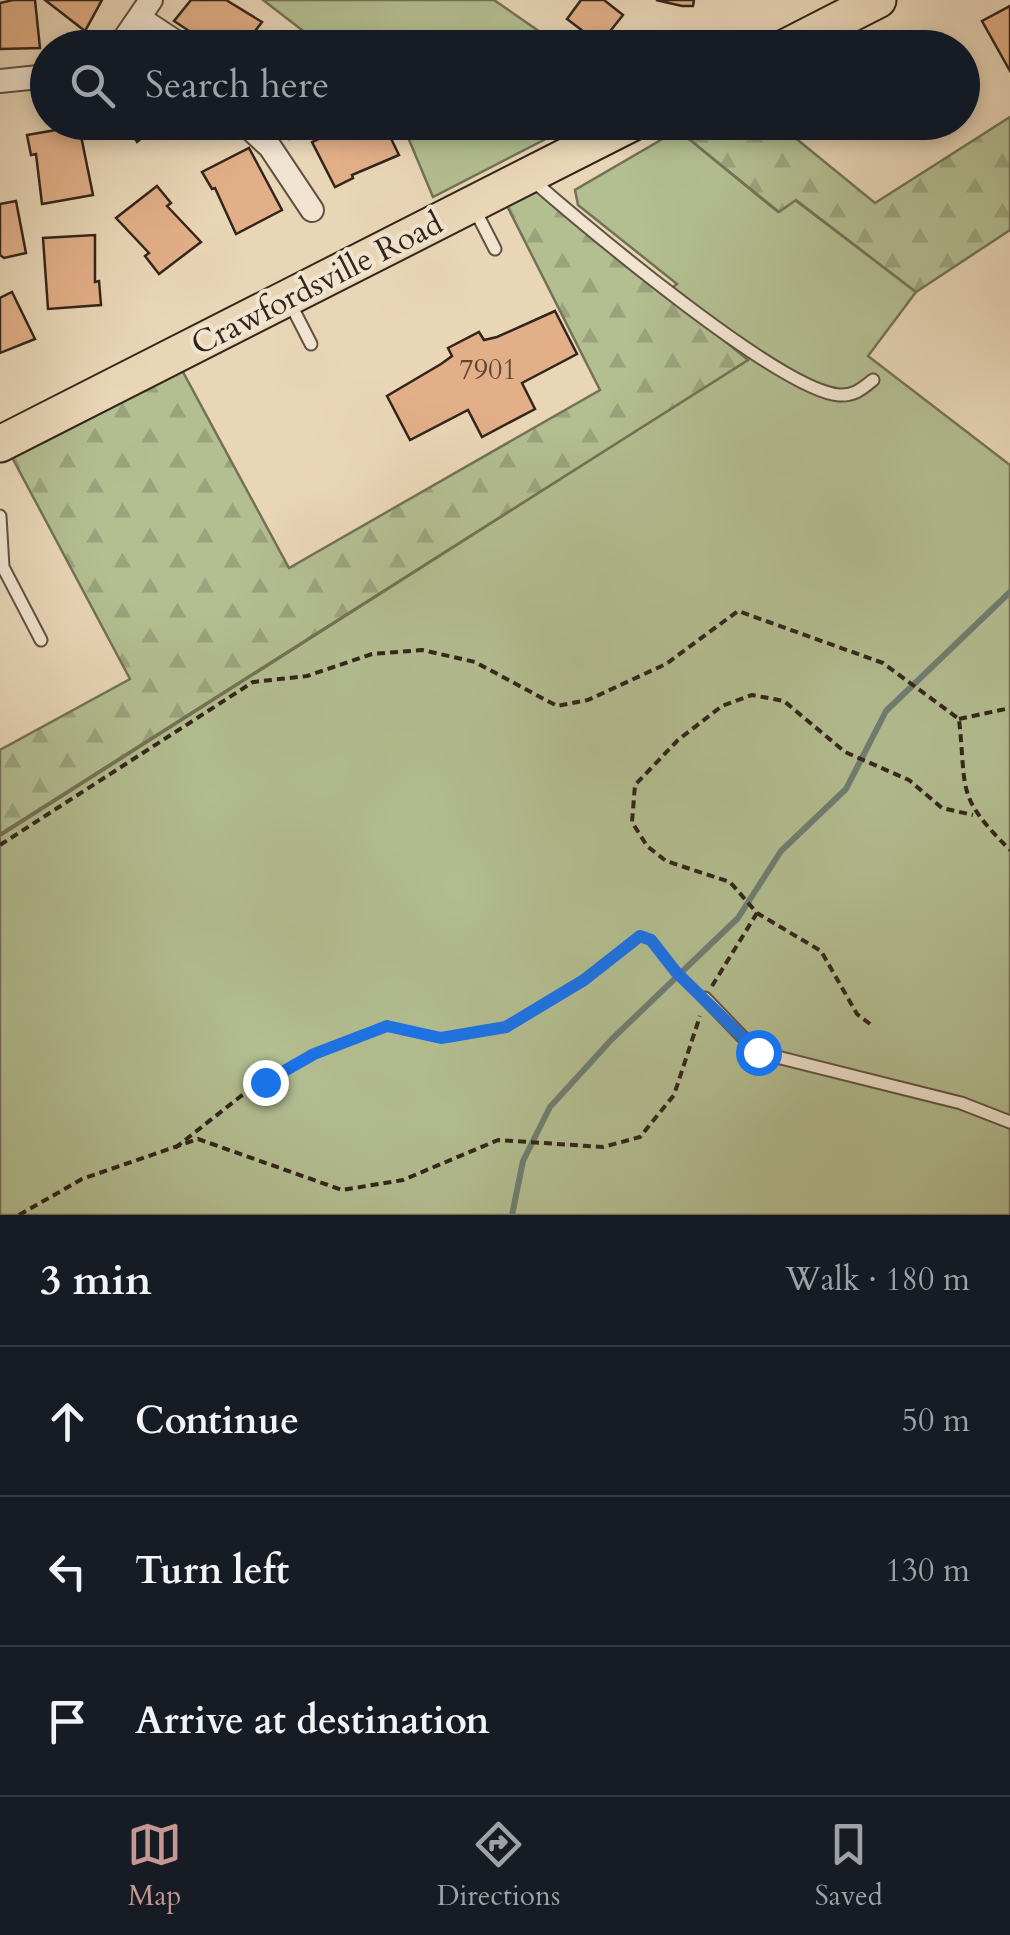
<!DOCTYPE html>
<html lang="en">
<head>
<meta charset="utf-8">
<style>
  :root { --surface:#171b24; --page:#242831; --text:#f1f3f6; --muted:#9ea1a6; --line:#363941; --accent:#c59692 }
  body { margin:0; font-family:Cardo,serif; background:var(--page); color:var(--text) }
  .stop { position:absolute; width:30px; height:30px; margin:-22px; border:8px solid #1a73e8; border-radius:50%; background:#fff }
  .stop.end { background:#1a73e8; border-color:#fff; box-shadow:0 2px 10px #0008 }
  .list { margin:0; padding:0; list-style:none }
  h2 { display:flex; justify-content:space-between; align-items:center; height:130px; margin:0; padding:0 40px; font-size:42px }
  h2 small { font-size:32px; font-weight:400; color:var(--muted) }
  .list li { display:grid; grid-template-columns:65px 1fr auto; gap:30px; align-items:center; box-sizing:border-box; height:150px; padding:0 40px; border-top:2px solid var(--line) }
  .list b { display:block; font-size:38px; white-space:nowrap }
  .list em { font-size:32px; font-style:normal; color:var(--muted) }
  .icon { flex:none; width:55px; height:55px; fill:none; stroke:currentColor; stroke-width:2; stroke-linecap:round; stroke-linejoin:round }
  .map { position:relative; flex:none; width:1010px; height:1215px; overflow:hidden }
  .search { position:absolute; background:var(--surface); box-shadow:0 5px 15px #0003; left:30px; right:30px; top:30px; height:110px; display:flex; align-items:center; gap:25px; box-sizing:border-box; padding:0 35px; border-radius:55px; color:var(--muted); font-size:38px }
  .sheet { height:580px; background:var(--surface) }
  nav { display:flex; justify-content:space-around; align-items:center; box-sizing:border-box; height:140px; border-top:2px solid var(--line); background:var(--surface); font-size:28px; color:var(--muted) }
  nav a { display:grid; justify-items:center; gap:5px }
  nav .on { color:var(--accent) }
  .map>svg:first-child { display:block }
  .green { fill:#b3be91; stroke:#737256; stroke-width:2.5 }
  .forest { fill:url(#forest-firs); stroke:#737256; stroke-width:2.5 }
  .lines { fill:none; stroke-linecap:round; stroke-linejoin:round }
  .stream { stroke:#6f7e72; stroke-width:6 }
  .building { fill:#e2af88; stroke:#33251b; stroke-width:2.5 }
  .service-casing { stroke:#605142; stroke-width:15 }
  .minor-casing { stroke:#605142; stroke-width:26 }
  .primary-casing { stroke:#33251b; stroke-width:39 }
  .path { stroke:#33251b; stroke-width:4; stroke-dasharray:8 5; stroke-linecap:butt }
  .service { stroke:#f1e4d0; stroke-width:11 }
  .minor { stroke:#f1e4d0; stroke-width:22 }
  .primary { stroke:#e9d6b7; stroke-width:35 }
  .route { stroke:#1a73e8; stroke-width:12 }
  .labels { text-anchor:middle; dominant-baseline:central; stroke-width:8; stroke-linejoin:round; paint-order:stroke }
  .number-label { font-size:28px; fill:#5f4836 }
  .street-label { font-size:32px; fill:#33251b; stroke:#f1e4d0 }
</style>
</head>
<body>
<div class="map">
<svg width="1010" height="1215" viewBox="0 0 1010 1215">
  <defs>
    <pattern id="forest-firs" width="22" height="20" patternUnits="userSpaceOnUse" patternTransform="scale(2.5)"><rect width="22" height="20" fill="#b3be91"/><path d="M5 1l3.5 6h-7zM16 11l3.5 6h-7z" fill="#9aa37c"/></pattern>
  </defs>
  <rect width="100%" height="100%" fill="#e9d6b7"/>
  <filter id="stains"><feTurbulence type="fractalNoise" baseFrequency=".002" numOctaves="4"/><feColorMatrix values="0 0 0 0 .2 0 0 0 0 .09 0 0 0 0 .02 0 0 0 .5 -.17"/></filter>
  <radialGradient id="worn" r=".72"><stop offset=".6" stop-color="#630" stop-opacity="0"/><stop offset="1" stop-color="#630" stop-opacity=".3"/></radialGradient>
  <!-- green -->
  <g class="green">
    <polygon points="263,0 494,0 562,47 324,47"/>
    <polygon points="402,123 577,123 433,197"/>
    <polygon points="678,130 778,212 795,200 916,292 868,356 1010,465 1010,1215 0,1215 0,836 747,360 663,295 677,284 578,205 575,190"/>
  </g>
  <!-- forest -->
  <g class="forest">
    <polygon points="1010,117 1010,230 916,292 796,200 779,212 678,130 692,123 777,123 875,203"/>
    <polygon points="527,179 748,360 0,834 0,750 130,679 6,446 177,361 289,568 600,390 501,194"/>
  </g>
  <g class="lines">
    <!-- stream -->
    <polyline class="stream" points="512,1215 523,1161 550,1107 612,1039 738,918 781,851 846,789 886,711 1010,592"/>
  </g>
  <!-- building -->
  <g class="building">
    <polygon points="13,0 35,0 40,48 0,49 0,3"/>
    <polygon points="45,0 102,0 85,31"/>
    <polygon points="191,0 226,0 262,22 242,48 215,48 174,21"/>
    <polygon points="581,0 604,0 623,15 600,44 567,19"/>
    <polygon points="656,0 694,0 693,6 682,6"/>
    <polygon points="1010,6 1010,71 982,21"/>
    <polygon points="125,122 163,122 137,142"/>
    <polygon points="268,122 302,122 289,139"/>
    <polygon points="355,122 383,122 399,155 352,175 353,178 335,187 312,142"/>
    <polygon points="79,126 93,195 42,204 36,154 31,155 27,135"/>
    <polygon points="249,148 282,210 236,234 215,188 212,189 202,172"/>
    <polygon points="157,186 171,203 167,206 201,242 159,274 145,256 149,253 116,218"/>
    <polygon points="16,201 26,253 4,258 0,255 0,204"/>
    <polygon points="95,235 95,282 99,281 101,305 48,309 43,238"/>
    <polygon points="12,292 35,339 0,353 0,298"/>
    <polygon points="555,311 577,354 522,383 535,409 482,437 468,410 410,440 387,396 441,364 452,356 448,348 479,332 484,340 497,337"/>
  </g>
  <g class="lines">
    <!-- service casing -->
    <g class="service-casing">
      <g id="service">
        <path d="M 531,179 C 583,224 779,390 839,395 C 854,396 862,389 873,380"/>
        <polyline points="474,208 495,249"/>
        <polyline points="290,303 311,344"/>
        <polyline points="0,516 3,567 41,640"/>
        <polyline points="705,998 757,1052 961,1103 1010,1122"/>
      </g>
    </g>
    <!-- minor casing -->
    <g class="minor-casing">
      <g id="minor">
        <polyline points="141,19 185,48"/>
        <polyline points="118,48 151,0"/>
        <polyline points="0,81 48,76"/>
        <polyline points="243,122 270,147 312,210"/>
      </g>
    </g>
    <!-- primary casing -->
    <g class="primary-casing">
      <g id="primary">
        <polyline points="784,48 878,0"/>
        <polyline points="0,444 634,122"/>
      </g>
    </g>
    <!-- path -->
    <g class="path">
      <polyline points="959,719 1010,708"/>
      <path d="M 0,845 L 253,682 L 307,676 L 372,654 L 422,650 L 475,662 L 557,706 L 588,700 L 666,664 L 738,611 L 883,663 L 959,719 C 967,792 955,795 1010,850"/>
      <polyline points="712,986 757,913"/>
      <polyline points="870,1024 857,1014 821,951 757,913 730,882 666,861 647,846 632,822 635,785 678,740 722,706 752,695 784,701 845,752 909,780 942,808 973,815"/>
      <polyline points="175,1148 241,1096 313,1054 387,1026 441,1038 506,1027 584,979 640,937 651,940 693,987"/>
      <polyline points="19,1215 82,1179 198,1139 342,1190 403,1180 498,1140 603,1147 640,1137 674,1095 700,1016"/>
    </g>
    <!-- service -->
    <use href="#service" class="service"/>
    <!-- minor -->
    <use href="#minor" class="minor"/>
    <!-- primary -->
    <use href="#primary" class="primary"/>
  </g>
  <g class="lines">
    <!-- route -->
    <polyline class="route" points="265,1082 314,1054 387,1026 441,1038 506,1027 584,980 640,936 651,940 676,972 758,1052"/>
  </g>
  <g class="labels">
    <!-- number labels -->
    <g class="number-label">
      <text x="488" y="370">7901</text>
    </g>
    <!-- street labels -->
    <g class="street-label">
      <text transform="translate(317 284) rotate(-27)">Crawfordsville Road</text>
    </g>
  </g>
  <rect width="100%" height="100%" filter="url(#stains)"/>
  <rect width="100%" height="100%" fill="url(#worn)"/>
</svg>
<div class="stop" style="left:758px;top:1052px"></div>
<div class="stop end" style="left:265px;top:1082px"></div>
<div class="search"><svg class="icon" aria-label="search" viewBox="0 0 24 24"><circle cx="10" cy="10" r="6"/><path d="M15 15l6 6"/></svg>Search here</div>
</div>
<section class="sheet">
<h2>3 min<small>Walk · 180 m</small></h2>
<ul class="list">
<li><svg class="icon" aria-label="ahead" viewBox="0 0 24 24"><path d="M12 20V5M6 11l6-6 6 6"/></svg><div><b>Continue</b></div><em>50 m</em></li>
<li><svg class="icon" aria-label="left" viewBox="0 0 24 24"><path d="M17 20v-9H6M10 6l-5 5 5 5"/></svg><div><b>Turn left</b></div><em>130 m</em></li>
<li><svg class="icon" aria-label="arrive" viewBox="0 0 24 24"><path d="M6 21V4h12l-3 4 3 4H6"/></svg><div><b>Arrive at destination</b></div></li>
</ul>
</section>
<nav>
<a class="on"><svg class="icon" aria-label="map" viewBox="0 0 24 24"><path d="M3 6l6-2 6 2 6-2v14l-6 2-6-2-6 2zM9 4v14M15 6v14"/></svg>Map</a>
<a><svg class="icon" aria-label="directions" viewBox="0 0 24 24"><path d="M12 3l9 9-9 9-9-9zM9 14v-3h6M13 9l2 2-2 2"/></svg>Directions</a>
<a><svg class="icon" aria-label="saved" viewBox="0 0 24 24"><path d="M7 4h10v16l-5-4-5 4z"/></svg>Saved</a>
</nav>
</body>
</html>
